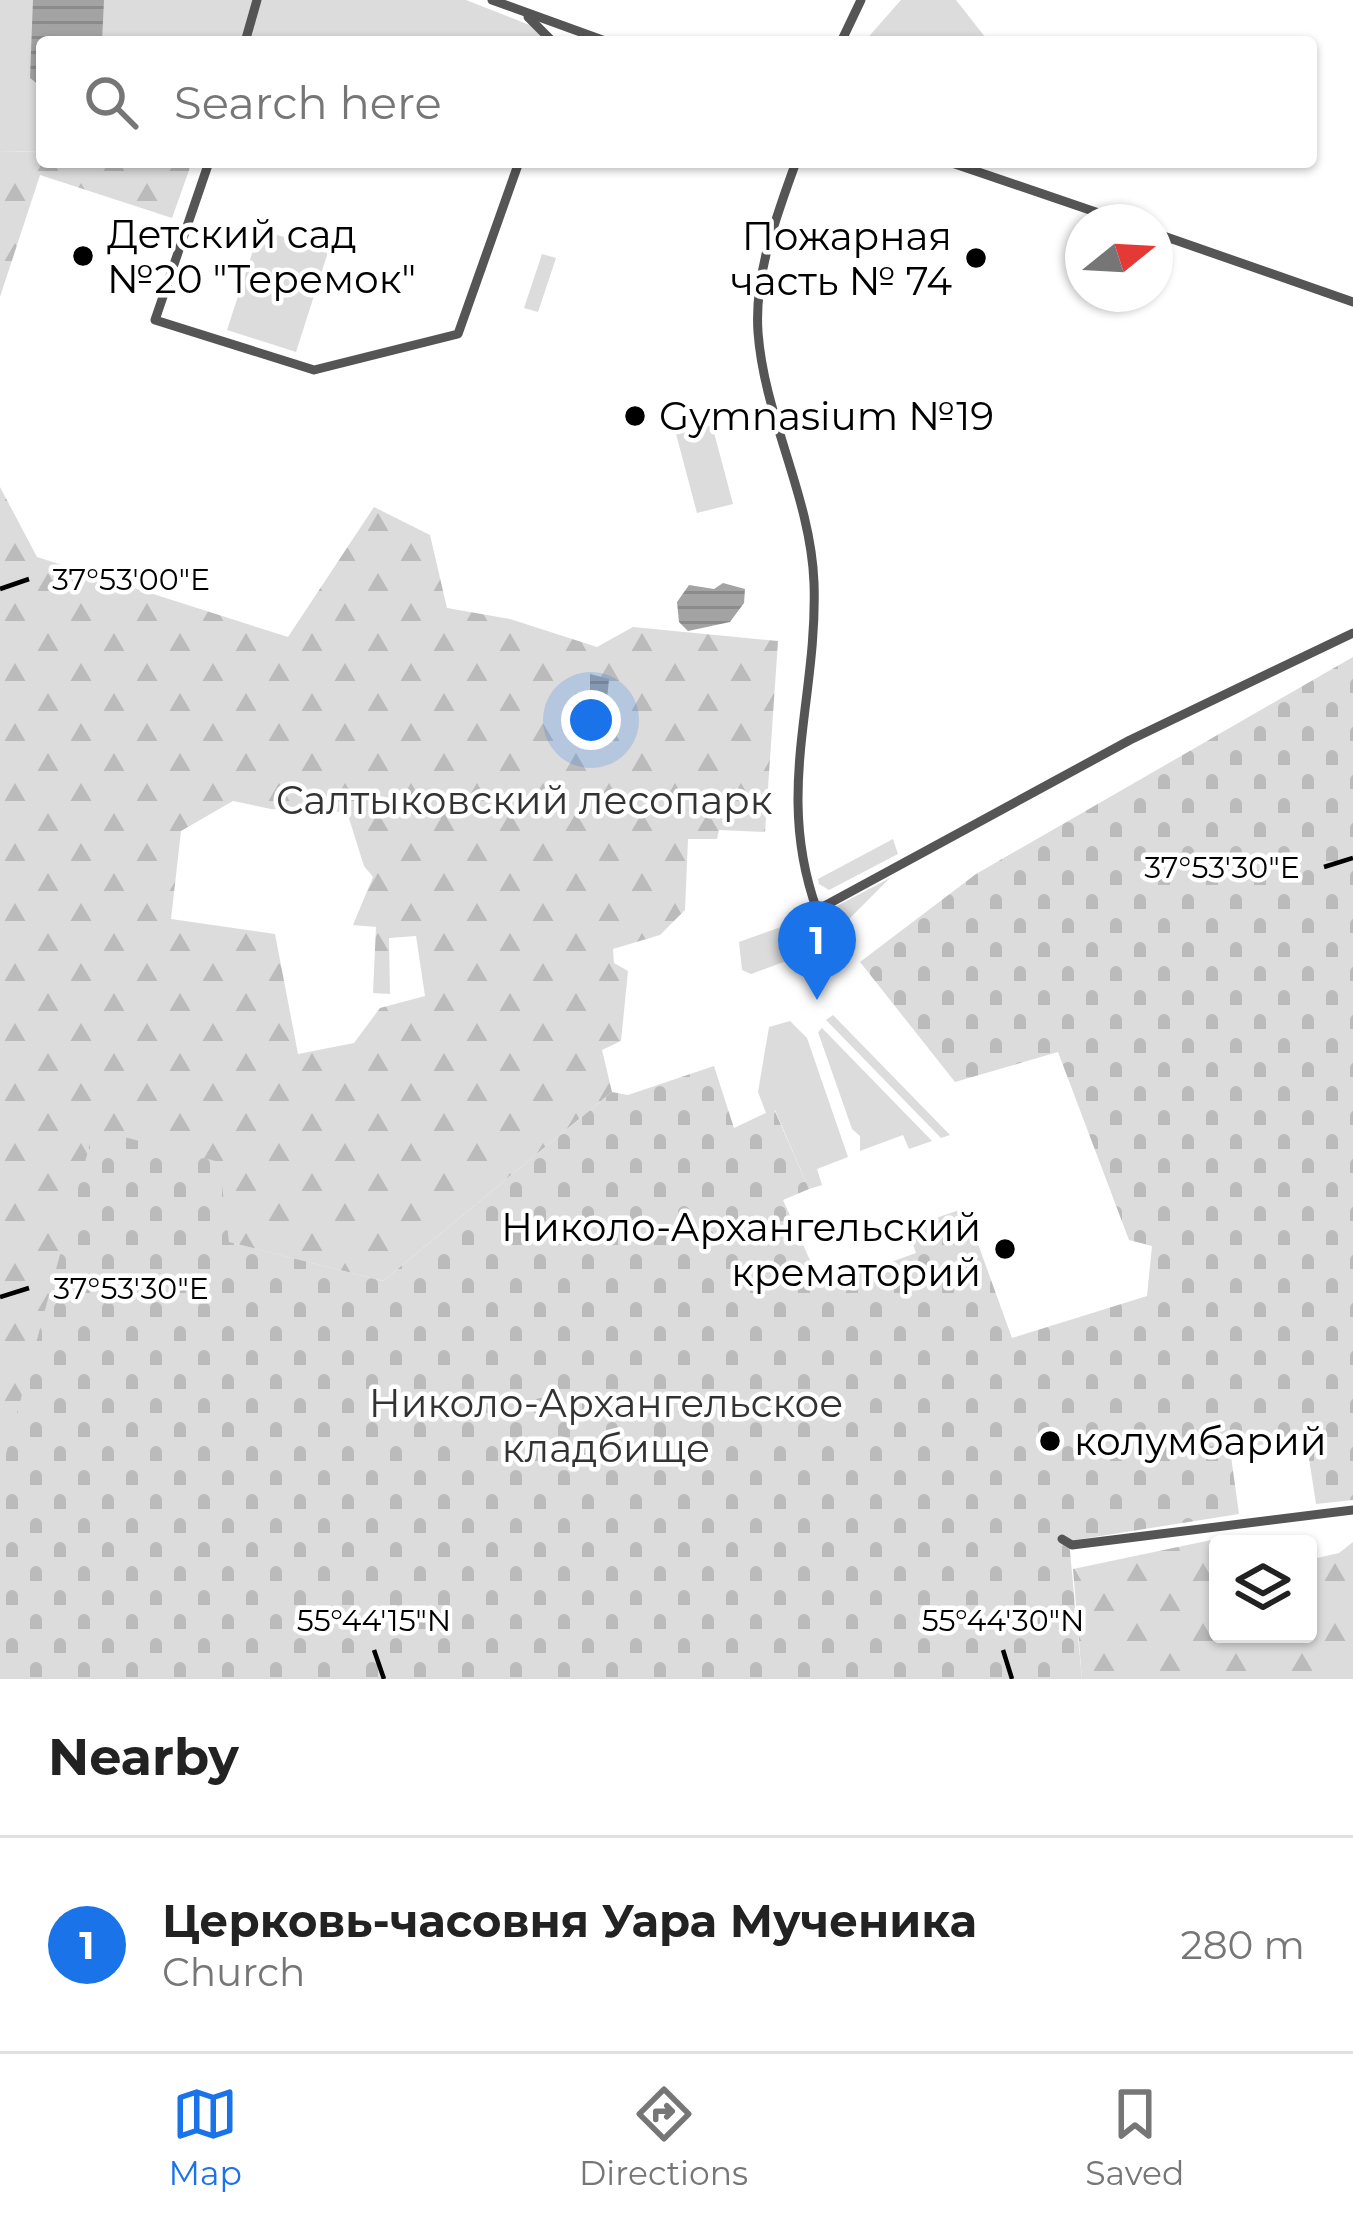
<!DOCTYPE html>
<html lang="en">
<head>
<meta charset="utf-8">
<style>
  :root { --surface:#fff; --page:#f6f6f6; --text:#222; --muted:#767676; --line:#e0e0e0; --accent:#1a73e8 }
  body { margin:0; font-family:Montserrat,sans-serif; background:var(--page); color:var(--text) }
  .controls { position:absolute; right:36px; bottom:36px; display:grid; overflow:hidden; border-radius:12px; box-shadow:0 3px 9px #0004 }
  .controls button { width:108px; height:108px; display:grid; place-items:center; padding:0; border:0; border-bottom:3px solid var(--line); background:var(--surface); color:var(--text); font:60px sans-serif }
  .compass { position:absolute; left:1065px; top:204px; width:108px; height:108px; border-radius:50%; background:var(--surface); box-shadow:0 3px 9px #0004; rotate:72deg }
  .you { position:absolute; left:591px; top:720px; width:42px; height:42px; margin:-30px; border:9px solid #fff; border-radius:50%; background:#1a73e8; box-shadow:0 0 0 18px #1a73e833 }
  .badge { display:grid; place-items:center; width:78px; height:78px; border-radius:50%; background:var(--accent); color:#fff; font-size:39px; font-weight:700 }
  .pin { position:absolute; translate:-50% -99px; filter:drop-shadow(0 3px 6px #0008) }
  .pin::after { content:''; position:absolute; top:63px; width:42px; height:36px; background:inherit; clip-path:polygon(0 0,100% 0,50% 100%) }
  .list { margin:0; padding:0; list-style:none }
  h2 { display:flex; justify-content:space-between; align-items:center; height:156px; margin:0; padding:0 48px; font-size:51px }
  h2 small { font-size:39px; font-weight:400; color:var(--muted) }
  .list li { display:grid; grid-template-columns:78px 1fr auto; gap:36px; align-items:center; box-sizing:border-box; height:216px; padding:0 48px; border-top:3px solid var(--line) }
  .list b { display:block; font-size:45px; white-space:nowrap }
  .list p { margin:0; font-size:39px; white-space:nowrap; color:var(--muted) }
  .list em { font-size:39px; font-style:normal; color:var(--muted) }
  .icon { flex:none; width:66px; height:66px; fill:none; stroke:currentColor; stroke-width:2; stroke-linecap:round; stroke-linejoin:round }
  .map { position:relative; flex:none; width:1353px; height:1679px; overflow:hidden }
  .search { position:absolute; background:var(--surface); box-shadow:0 3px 9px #0004; left:36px; right:36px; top:36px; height:132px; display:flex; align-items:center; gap:30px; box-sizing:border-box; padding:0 42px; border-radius:12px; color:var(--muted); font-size:45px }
  .sheet { height:372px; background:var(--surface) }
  nav { display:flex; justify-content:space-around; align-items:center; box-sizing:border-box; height:168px; border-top:3px solid var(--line); background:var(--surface); font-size:33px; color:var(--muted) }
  nav a { display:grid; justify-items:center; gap:6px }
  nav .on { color:var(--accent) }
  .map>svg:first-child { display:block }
  .green { fill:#dcdcdc }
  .forest { fill:url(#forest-firs); fill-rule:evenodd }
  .cemetery { fill:url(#cemetery-stones) }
  .water { fill:url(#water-rules) }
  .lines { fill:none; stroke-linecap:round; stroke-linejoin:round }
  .minor { stroke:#555; stroke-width:9 }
  .ticks { fill:none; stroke:#000; stroke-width:4.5 }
  .poi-dot { fill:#000; stroke:#fff; stroke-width:4.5 }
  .labels { text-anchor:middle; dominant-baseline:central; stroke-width:9; stroke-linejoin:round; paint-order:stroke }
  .poi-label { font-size:39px; fill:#000; stroke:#fff; text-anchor:start }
  .park-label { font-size:39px; fill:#333; stroke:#fff }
  .ticks-label { font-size:30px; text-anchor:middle; fill:#000; stroke:#fff; stroke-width:9; stroke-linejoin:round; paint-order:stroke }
</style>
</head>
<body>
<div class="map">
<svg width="1353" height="1679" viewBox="0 0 1353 1679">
  <defs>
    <pattern id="forest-firs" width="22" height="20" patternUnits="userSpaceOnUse" patternTransform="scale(3)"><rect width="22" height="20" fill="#dcdcdc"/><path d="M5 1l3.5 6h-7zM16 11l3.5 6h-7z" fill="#bbb"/></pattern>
    <pattern id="cemetery-stones" width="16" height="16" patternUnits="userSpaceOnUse" patternTransform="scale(3)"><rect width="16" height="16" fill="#dcdcdc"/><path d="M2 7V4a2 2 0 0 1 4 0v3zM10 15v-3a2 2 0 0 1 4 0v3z" fill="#bbb"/></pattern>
    <pattern id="water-rules" width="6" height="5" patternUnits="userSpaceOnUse" patternTransform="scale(3)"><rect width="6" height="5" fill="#a3a3a3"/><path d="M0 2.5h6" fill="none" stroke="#8b8b8b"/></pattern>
  </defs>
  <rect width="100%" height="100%" fill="#fff"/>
  <!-- green -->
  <g class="green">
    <polygon points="0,0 466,0 542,30 548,42 42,42 42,151 0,152"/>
    <polygon points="901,0 956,0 989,42 864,42"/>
    <polygon points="260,229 328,252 296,352 227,330"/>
    <polygon points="542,254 556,258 538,312 524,308"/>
    <polygon points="712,425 733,504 697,513 676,434"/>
    <polygon points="893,839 898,854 829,890 819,884 818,879"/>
    <polygon points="890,878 845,923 834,923 833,908"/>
    <polygon points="803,919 818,925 821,933 813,951 751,974 742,970 739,942"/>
    <polygon points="833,1015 950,1135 941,1138 826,1020"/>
    <polygon points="790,1021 807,1038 848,1157 817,1169 822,1185 809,1189 775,1110 766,1113 758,1092 769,1027"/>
    <polygon points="822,1028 932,1141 909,1149 903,1135 860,1151 860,1136 852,1129 818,1032"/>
  </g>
  <!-- forest -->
  <g class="forest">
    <polygon points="42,151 42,162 192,162 172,218 40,175 0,297 0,152"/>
    <path d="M 0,487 L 37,557 L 288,637 L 374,507 L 430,535 L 447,608 L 510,619 L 597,647 L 633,627 L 778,641 L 765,832 L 719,830 L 717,839 L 688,839 L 685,910 L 660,935 L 613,949 L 614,963 L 628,971 L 621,1041 L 602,1050 L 612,1092 L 383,1281 L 228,1242 L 0,1476 ZM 233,801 L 271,809 L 347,812 L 364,866 L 373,877 L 353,925 L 376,927 L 373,993 L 390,994 L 389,938 L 416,936 L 425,996 L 380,1008 L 354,1043 L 298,1054 L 275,934 L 171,919 L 181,831 Z"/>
    <polygon points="1235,1535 1247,1544 1218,1544 1218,1634 1308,1634 1308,1560 1339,1553 1353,1542 1353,1679 1082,1679 1073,1569"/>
  </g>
  <!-- cemetery -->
  <polygon class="cemetery" points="1353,657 1353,1500 1316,1504 1306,1439 1230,1449 1239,1514 1069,1541 1082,1679 0,1679 0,1476 94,1129 219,1162 229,1242 383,1281 612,1092 628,1095 714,1066 734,1128 774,1109 809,1189 783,1200 822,1287 916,1253 907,1228 965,1208 1012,1338 1147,1296 1152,1246 1129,1240 1058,1052 955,1082 860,962 976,874"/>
  <!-- water -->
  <g class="water">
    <polygon points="33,0 104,0 102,42 42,42 42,87 30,78"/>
    <polygon points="723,583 745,589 744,603 730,622 688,631 679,622 677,602 689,585 714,589"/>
    <polygon points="590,674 609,679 603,739 579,738 580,703 590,697"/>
  </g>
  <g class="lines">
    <!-- minor -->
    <g class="minor">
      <polyline points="492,0 608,42"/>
      <polyline points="528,17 553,42"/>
      <polyline points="245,42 257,0"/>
      <polyline points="572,42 576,42"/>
      <polyline points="841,42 861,0"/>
      <polyline points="209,162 155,320 314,370 458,334 519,162"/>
      <path d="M 796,162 C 777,215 754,274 758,332 C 764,417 811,497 814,583 C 818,699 774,792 817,910 L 1130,740 L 1353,633"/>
      <polyline points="949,162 1125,222"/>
      <polyline points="1155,233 1353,302"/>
      <polyline points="1062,1539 1072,1545 1353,1510"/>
    </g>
  </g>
  <!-- ticks -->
  <path class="ticks" d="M 0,589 L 29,579M 1324,867 L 1353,858M 0,1297 L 29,1288M 374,1650 L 384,1679M 1003,1650 L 1012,1679"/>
  <!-- markers -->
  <g class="poi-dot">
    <circle cx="83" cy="256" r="12"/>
    <circle cx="976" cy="258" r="12"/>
    <circle cx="635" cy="416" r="12"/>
    <circle cx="1005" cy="1249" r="12"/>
    <circle cx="1050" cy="1441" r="12"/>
  </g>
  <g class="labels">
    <!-- poi labels -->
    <g class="poi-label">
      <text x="107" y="234">Детский сад<tspan x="107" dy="45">№20 "Теремок"</tspan></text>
      <text x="952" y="236" text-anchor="end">Пожарная<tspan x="952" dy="45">часть № 74</tspan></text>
      <text x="659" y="416">Gymnasium №19</text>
      <text x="981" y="1227" text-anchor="end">Николо-Архангельский<tspan x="981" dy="45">крематорий</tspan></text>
      <text x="1074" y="1441">колумбарий</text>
    </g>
    <!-- park labels -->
    <g class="park-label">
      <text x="524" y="800">Салтыковский лесопарк</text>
      <text x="606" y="1403">Николо-Архангельское<tspan x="606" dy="45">кладбище</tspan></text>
    </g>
  </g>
  <g class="ticks-label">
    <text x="131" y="590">37°53'00"E</text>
    <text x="1222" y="878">37°53'30"E</text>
    <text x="131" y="1299">37°53'30"E</text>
    <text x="374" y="1631">55°44'15"N</text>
    <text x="1003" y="1631">55°44'30"N</text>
  </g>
</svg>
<div class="controls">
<button><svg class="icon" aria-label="layers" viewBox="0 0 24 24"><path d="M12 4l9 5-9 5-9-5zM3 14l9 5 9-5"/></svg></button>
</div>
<svg class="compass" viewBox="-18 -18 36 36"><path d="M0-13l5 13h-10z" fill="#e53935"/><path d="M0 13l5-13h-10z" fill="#767676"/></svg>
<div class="you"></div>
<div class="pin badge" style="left:817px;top:1000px">1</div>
<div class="search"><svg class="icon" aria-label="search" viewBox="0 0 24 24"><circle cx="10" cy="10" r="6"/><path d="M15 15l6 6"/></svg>Search here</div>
</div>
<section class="sheet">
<h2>Nearby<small></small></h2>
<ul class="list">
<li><span class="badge">1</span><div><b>Церковь-часовня Уара Мученика</b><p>Church</p></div><em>280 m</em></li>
</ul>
</section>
<nav>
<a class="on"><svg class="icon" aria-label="map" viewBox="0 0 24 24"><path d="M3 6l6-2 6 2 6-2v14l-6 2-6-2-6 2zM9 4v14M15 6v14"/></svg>Map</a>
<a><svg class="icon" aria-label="directions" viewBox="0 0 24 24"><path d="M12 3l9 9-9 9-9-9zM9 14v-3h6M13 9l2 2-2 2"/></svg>Directions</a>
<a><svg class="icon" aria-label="saved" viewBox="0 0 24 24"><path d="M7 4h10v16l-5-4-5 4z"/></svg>Saved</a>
</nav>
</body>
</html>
